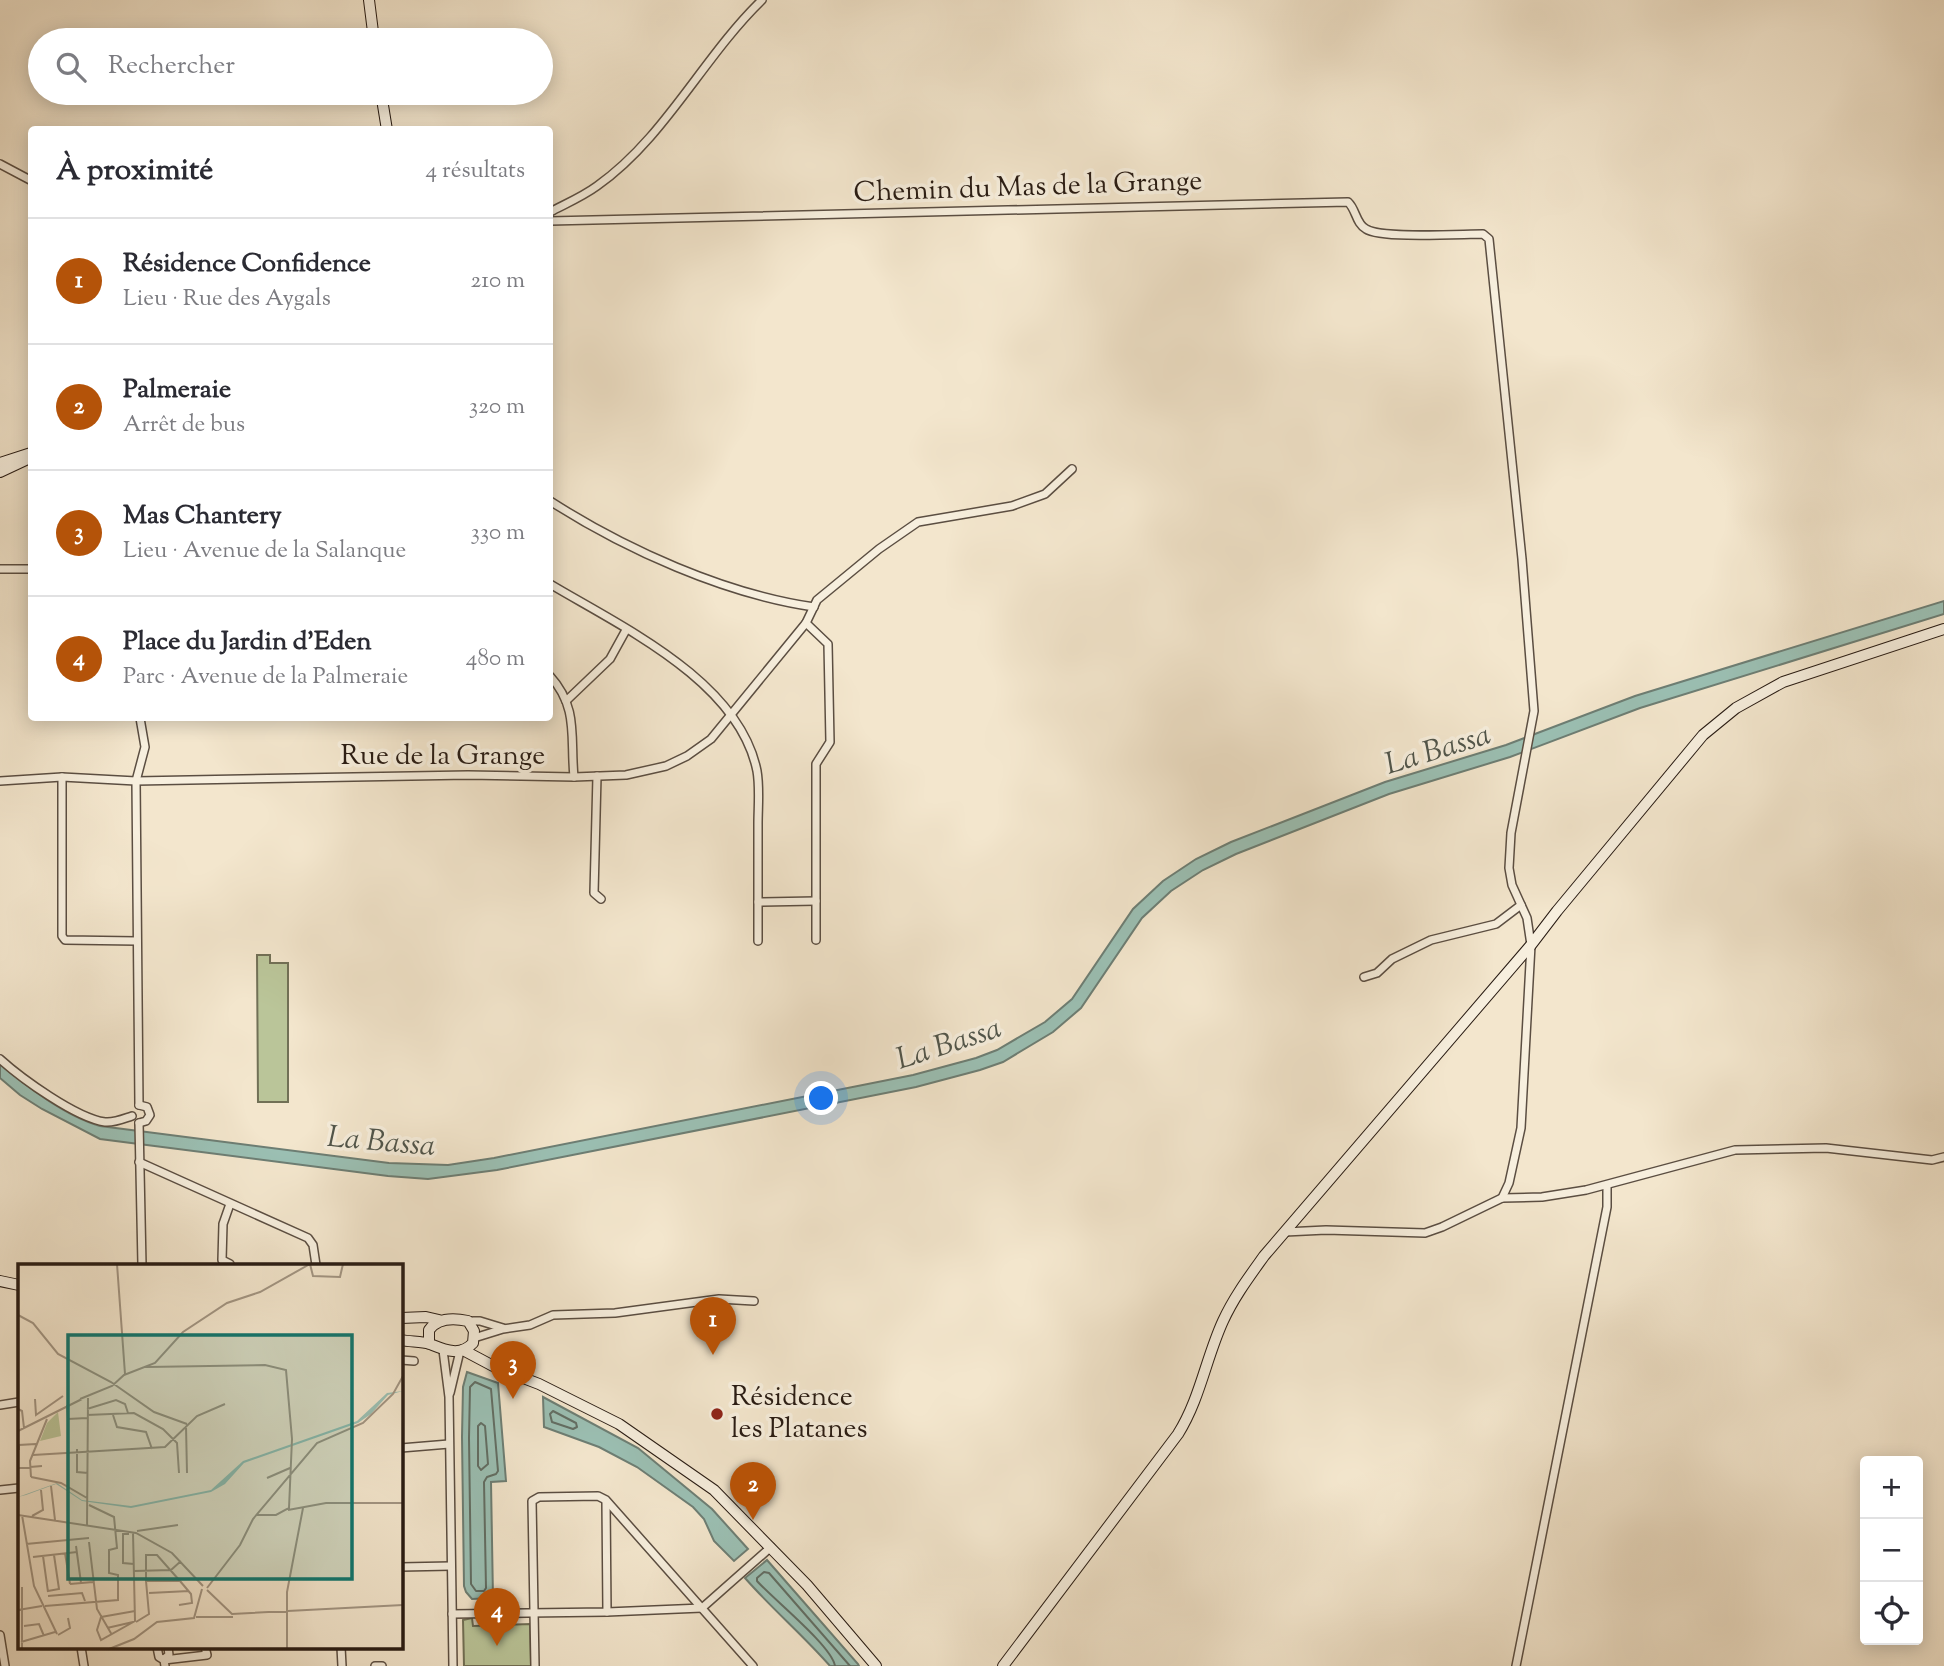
<!DOCTYPE html>
<html lang="fr">
<head>
<meta charset="utf-8">
<style>
  :root { --surface:#fff; --page:#f2f2f3; --text:#2b2b33; --muted:#7c7c81; --line:#e1e1e2; --accent:#b45309 }
  body { margin:0; font-family:"Sorts Mill Goudy",serif; background:var(--page); color:var(--text) }
  .controls { position:absolute; right:21px; bottom:21px; display:grid; overflow:hidden; border-radius:7px; box-shadow:0 4px 18px #0003 }
  .controls button { width:63px; height:63px; display:grid; place-items:center; padding:0; border:0; border-bottom:2px solid var(--line); background:var(--surface); color:var(--text); font:35px sans-serif }
  .you { position:absolute; left:822px; top:1099px; width:24px; height:24px; margin:-18px; border:5px solid #fff; border-radius:50%; background:#1a73e8; box-shadow:0 0 0 10px #1a73e833 }
  .badge { display:grid; place-items:center; width:46px; height:46px; border-radius:50%; background:var(--accent); color:#fff; font-size:23px; font-weight:700 }
  .pin { position:absolute; translate:-50% -58px; filter:drop-shadow(0 2px 4px #0008) }
  .pin::after { content:''; position:absolute; top:37px; width:24px; height:21px; background:inherit; clip-path:polygon(0 0,100% 0,50% 100%) }
  .list { margin:0; padding:0; list-style:none }
  h2 { display:flex; justify-content:space-between; align-items:center; height:91px; margin:0; padding:0 28px; font-size:30px }
  h2 small { font-size:23px; font-weight:400; color:var(--muted) }
  .list li { display:grid; grid-template-columns:46px 1fr auto; gap:21px; align-items:center; box-sizing:border-box; height:126px; padding:0 28px; border-top:2px solid var(--line) }
  .list b { display:block; font-size:26px; white-space:nowrap }
  .list p { margin:0; font-size:23px; white-space:nowrap; color:var(--muted) }
  .list em { font-size:23px; font-style:normal; color:var(--muted) }
  .icon { flex:none; width:38px; height:38px; fill:none; stroke:currentColor; stroke-width:2; stroke-linecap:round; stroke-linejoin:round }
  .map { position:relative; flex:none; width:1944px; height:1666px; overflow:hidden }
  .search { position:absolute; background:var(--surface); box-shadow:0 4px 18px #0003; left:28px; top:28px; width:525px; height:77px; display:flex; align-items:center; gap:18px; box-sizing:border-box; padding:0 24px; border-radius:38px; color:var(--muted); font-size:26px }
  .panel { position:absolute; background:var(--surface); box-shadow:0 4px 18px #0003; left:28px; top:126px; width:525px; height:595px; border-radius:7px }
  .map>svg:first-child { display:block }
  .green { fill:#bac599; stroke:#717056; stroke-width:2 }
  .water { fill:#9bc0b4; stroke:#6d7e74; stroke-width:2 }
  .lines { fill:none; stroke-linecap:round; stroke-linejoin:round }
  .shore { stroke:#626e64; stroke-width:2 }
  .street-casing { stroke:#5b4e42; stroke-width:10 }
  .secondary-casing { stroke:#281b13; stroke-width:12 }
  .street { stroke:#f7efde; stroke-width:7 }
  .secondary { stroke:#f7efde; stroke-width:10 }
  .poi-dot { fill:#8f2418; stroke:#f7efde; stroke-width:2.5 }
  .labels { text-anchor:middle; dominant-baseline:central; stroke-width:7; stroke-linejoin:round; paint-order:stroke }
  .street-label { font-size:28px; fill:#281b13; stroke:#f7efde }
  .poi-label { font-size:28px; fill:#281b13; stroke:#f7efde; text-anchor:start }
  .water-label { font-size:30px; font-style:italic; fill:#50554b; stroke:#f7efde }
  .inset-road { fill:none; stroke:#a29583; stroke-width:2 }
  .view { fill:#0f766e; fill-opacity:0.15; stroke:#0f766e; stroke-width:3.5 }
  .inset-edge { fill:none; stroke:#281b13; stroke-width:3.5 }
</style>
</head>
<body>
<div class="map">
<svg width="1944" height="1666" viewBox="0 0 1944 1666">
  <rect width="100%" height="100%" fill="#f3e6cd"/>
  <filter id="stains"><feTurbulence type="fractalNoise" baseFrequency=".00286" numOctaves="4"/><feColorMatrix values="0 0 0 0 .2 0 0 0 0 .09 0 0 0 0 .02 0 0 0 .5 -.17"/></filter>
  <radialGradient id="worn" r=".72"><stop offset=".6" stop-color="#630" stop-opacity="0"/><stop offset="1" stop-color="#630" stop-opacity=".3"/></radialGradient>
  <!-- green -->
  <g class="green">
    <polygon points="257,955 270,955 270,963 288,963 288,1102 258,1102"/>
    <polygon points="472,1618 473,1626 530,1624 531,1666 464,1666 463,1620"/>
  </g>
  <!-- water -->
  <g class="water">
    <path d="M 1944,601 L 1944,614 L 1640,708 L 1510,757 L 1389,794 L 1236,854 L 1203,870 L 1171,891 L 1142,918 L 1081,1008 L 1053,1032 L 1003,1062 L 980,1070 L 916,1087 L 497,1170 L 428,1179 L 388,1176 L 100,1139 L 42,1109 L 20,1095 L 0,1078 L 0,1063 C 25,1086 67,1117 100,1126 L 389,1163 L 448,1165 L 494,1158 L 913,1075 L 976,1058 L 997,1050 L 1045,1022 L 1072,999 L 1133,909 L 1163,881 L 1196,859 L 1231,842 L 1385,782 L 1506,745 L 1635,696 Z"/>
    <polygon points="467,1372 498,1383 506,1481 491,1482 493,1598 472,1599 466,1592 464,1586 462,1437 463,1387"/>
    <polygon points="543,1397 638,1448 712,1509 748,1549 734,1561 714,1541 704,1519 693,1507 637,1467 599,1447 544,1427"/>
    <path d="M 767,1560 L 858,1664 L 859,1666 L 830,1666 C 803,1635 772,1609 745,1578 Z"/>
  </g>
  <g class="lines">
    <!-- shore -->
    <g class="shore">
      <polygon points="475,1382 491,1389 498,1471 496,1474 487,1477 484,1482 486,1588 484,1591 476,1591 471,1584 469,1438 470,1387"/>
      <polygon points="553,1411 576,1423 577,1427 573,1429 552,1422 550,1414"/>
      <polygon points="481,1423 485,1426 488,1464 481,1470 478,1466 478,1426"/>
      <path d="M 835,1666 C 832,1646 773,1599 757,1581 L 757,1578 L 764,1572 L 769,1573 L 850,1666"/>
    </g>
    <!-- street casing -->
    <g class="street-casing">
      <g id="street">
        <polyline points="0,164 32,181"/>
        <path d="M 550,212 C 565,204 582,197 597,186 C 665,138 703,57 762,0"/>
        <path d="M 550,221 L 1348,202 C 1356,209 1356,224 1366,229 C 1381,239 1461,234 1483,234 L 1489,239 L 1522,559 L 1534,711 L 1511,833 L 1509,868 L 1512,885 L 1527,918 L 1531,945 L 1521,1128 L 1509,1183 L 1502,1198 L 1442,1227 L 1425,1233 L 1326,1230 L 1285,1232"/>
        <path d="M 550,501 C 625,549 724,594 814,607"/>
        <polyline points="0,569 32,569"/>
        <path d="M 550,584 C 622,627 739,681 757,771 C 760,788 758,807 758,824 C 758,863 758,902 758,941"/>
        <polyline points="806,623 828,644 830,742 816,764 816,940"/>
        <path d="M 550,676 C 579,708 570,738 574,777"/>
        <polyline points="566,701 610,659 626,630"/>
        <polyline points="597,776 594,893 601,899"/>
        <polyline points="62,777 62,936 65,940 137,941"/>
        <polyline points="0,781 62,777 136,781 468,775 574,777 626,775 666,766 687,756 711,739 806,623 817,600 879,549 918,522 1012,506 1045,494 1072,469"/>
        <polyline points="758,902 816,901"/>
        <polyline points="1364,977 1377,973 1392,959 1431,940 1496,924 1521,905"/>
        <path d="M 0,1059 C 21,1078 76,1118 105,1122 C 114,1123 123,1119 132,1116"/>
        <polyline points="139,1105 136,781 145,747 140,718"/>
        <polyline points="139,1123 142,1265"/>
        <polyline points="139,1123 146,1121 150,1115 147,1107 139,1105"/>
        <polyline points="139,1162 308,1238 313,1245 316,1265"/>
        <polyline points="1502,1198 1542,1197 1586,1190 1735,1150 1826,1148 1932,1160 1944,1157"/>
        <polyline points="230,1204 223,1224 222,1260 230,1264"/>
        <polyline points="468,1321 480,1321 503,1328"/>
        <polyline points="474,1338 503,1329 530,1325 553,1315 615,1313 719,1299 754,1301"/>
        <polyline points="443,1350 449,1397 453,1666"/>
        <polyline points="401,1360 414,1361"/>
        <polyline points="450,1393 460,1351"/>
        <polyline points="0,1405 19,1402"/>
        <polyline points="401,1448 449,1444"/>
        <polyline points="0,1490 19,1488"/>
        <polyline points="606,1501 607,1612"/>
        <polyline points="401,1567 451,1566"/>
        <polyline points="452,1614 607,1612 702,1608 771,1547"/>
        <polyline points="0,1635 5,1666"/>
        <polyline points="81,1647 84,1666"/>
        <polyline points="157,1647 159,1657 164,1660 165,1666"/>
        <polyline points="341,1647 342,1666"/>
        <polyline points="164,1659 169,1655 168,1647"/>
        <polyline points="164,1660 207,1655 205,1647"/>
        <polyline points="375,1666 382,1666"/>
        <polyline points="535,1666 532,1501 539,1497 598,1496 606,1500 753,1666"/>
        <polyline points="1516,1666 1607,1207 1607,1185"/>
      </g>
    </g>
    <!-- secondary casing -->
    <g class="secondary-casing">
      <g id="secondary">
        <polyline points="369,0 374,40"/>
        <polyline points="381,93 387,130"/>
        <polyline points="0,463 31,453"/>
        <polyline points="0,472 32,457"/>
        <polyline points="0,1281 19,1285"/>
        <polyline points="401,1318 426,1317 439,1320"/>
        <path d="M 401,1340 C 410,1342 422,1341 430,1344 C 445,1350 460,1357 473,1343 L 474,1331 L 468,1321 C 454,1318 438,1317 429,1330 L 429,1344"/>
        <polyline points="463,1350 495,1367 539,1384 619,1424 714,1490 807,1585 876,1666"/>
        <path d="M 1003,1666 L 1178,1434 C 1200,1399 1206,1358 1223,1321 C 1234,1297 1249,1277 1264,1256 L 1531,945 L 1557,911 L 1703,735 L 1736,708 L 1783,682 L 1944,629"/>
      </g>
    </g>
    <!-- street -->
    <use href="#street" class="street"/>
    <!-- secondary -->
    <use href="#secondary" class="secondary"/>
  </g>
  <!-- markers -->
  <circle class="poi-dot" cx="717" cy="1414" r="7"/>
  <g class="labels">
    <!-- street labels -->
    <g class="street-label">
      <text transform="translate(1028 188) rotate(-2)">Chemin du Mas de la Grange</text>
      <text x="443" y="757">Rue de la Grange</text>
    </g>
    <!-- poi labels -->
    <g class="poi-label">
      <text x="731" y="1398">Résidence<tspan x="731" dy="32">les Platanes</tspan></text>
    </g>
    <!-- water labels -->
    <g class="water-label">
      <text transform="translate(1438 751) rotate(-17)">La Bassa</text>
      <text transform="translate(949 1045) rotate(-18)">La Bassa</text>
      <text transform="translate(381 1143) rotate(5)">La Bassa</text>
    </g>
  </g>
  <!-- overview -->
  <g transform="translate(18 1264)">
    <rect width="385" height="385" fill="#f3e6cd"/>
    <path d="M 40,148 L 43,172 L 22,177 L 29,159 Z" fill="#bac599"/>
    <path d="M 385,127 L 370,131 L 353,150 L 340,159 L 226,199 L 207,220 L 193,228 L 113,244 L 64,237 L 38,220 L 8,231 L 0,233 L 39,219 L 64,236 L 113,242 L 193,226 L 225,197 L 339,157 L 369,129 Z" fill="#9bc0b4"/>
    <path class="inset-road" d="M 0,51 L 15,59 L 40,90 L 93,118 L 136,148 L 169,160M 129,103 L 247,101 L 268,106 L 274,175 L 271,244 L 258,251 L 238,251M 106,111 L 137,99 L 165,68 L 209,39 L 242,28 L 292,0 L 295,12 L 322,13 L 325,0M 17,135 L 18,151 L 45,132M 62,135 L 94,122 L 107,110 L 99,0M 49,141 L 50,155 L 69,154M 0,145 L 4,147 L 6,164M 69,145 L 98,136 L 107,140 L 110,149M 69,151 L 116,149 L 145,165 L 159,179 L 161,209M 95,151 L 99,163 L 128,168 L 134,185M 168,162 L 169,209M 0,167 L 64,135M 59,185 L 59,208 L 70,209M 1,186 L 1,181 L 18,180M 15,191 L 147,183 L 179,152 L 207,140M 0,204 L 24,202M 13,213 L 43,219 L 69,234M 13,213 L 12,197 L 29,155M 249,214 L 272,204M 33,222 L 37,256M 270,246 L 308,239 L 385,239M 0,251 L 118,269 L 154,289 L 185,322M 4,251 L 16,322 L 39,370M 14,252 L 25,246 L 23,226M 69,261 L 70,134M 119,267 L 160,261M 111,270 L 105,270 L 105,299 L 116,300M 71,278 L 79,345 L 94,371M 8,280 L 71,274M 58,282 L 63,319M 47,289 L 52,320M 25,292 L 30,328M 15,293 L 59,288M 116,307 L 153,306 L 163,297M 52,320 L 75,318M 189,324 L 222,281 L 235,255 L 299,179 L 345,159 L 375,130 L 385,112M 189,326 L 214,350 L 385,341M 30,327 L 41,325 L 36,291M 131,329 L 171,327M 30,332 L 64,329 L 67,337M 161,341 L 174,339 L 173,330 L 162,317 L 139,291 L 128,291 L 128,317 L 162,317M 27,342 L 100,336 L 100,311 L 91,309 L 91,286 L 99,284 L 96,253 L 71,241M 0,346 L 24,342M 83,353 L 79,366 L 83,376 L 117,357 L 115,269M 83,353 L 117,347M 178,353 L 215,353M 118,358 L 131,350 L 128,317M 6,362 L 21,360 L 26,372M 89,364 L 115,358M 40,371 L 52,364 L 50,354M 3,378 L 37,368M 4,384 L 4,323M 91,385 L 116,375 L 139,358 L 176,354 L 184,325M 269,385 L 269,328 L 285,244"/>
    <path class="view" d="M 50,71 L 334,71 L 334,315 L 50,315 Z"/>
    <rect width="385" height="385" class="inset-edge"/>
  </g>
  <rect width="100%" height="100%" filter="url(#stains)"/>
  <rect width="100%" height="100%" fill="url(#worn)"/>
</svg>
<div class="controls">
<button>+</button>
<button>−</button>
<button><svg class="icon" aria-label="locate" viewBox="0 0 24 24"><circle cx="12" cy="12" r="6"/><path d="M12 2v4M12 18v4M2 12h4M18 12h4"/></svg></button>
</div>
<div class="you"></div>
<div class="pin badge" style="left:713px;top:1355px">1</div>
<div class="pin badge" style="left:753px;top:1520px">2</div>
<div class="pin badge" style="left:513px;top:1399px">3</div>
<div class="pin badge" style="left:497px;top:1646px">4</div>
<div class="search"><svg class="icon" aria-label="search" viewBox="0 0 24 24"><circle cx="10" cy="10" r="6"/><path d="M15 15l6 6"/></svg>Rechercher</div>
<section class="panel">
<h2>À proximité<small>4 résultats</small></h2>
<ul class="list">
<li><span class="badge">1</span><div><b>Résidence Confidence</b><p>Lieu · Rue des Aygals</p></div><em>210 m</em></li>
<li><span class="badge">2</span><div><b>Palmeraie</b><p>Arrêt de bus</p></div><em>320 m</em></li>
<li><span class="badge">3</span><div><b>Mas Chantery</b><p>Lieu · Avenue de la Salanque</p></div><em>330 m</em></li>
<li><span class="badge">4</span><div><b>Place du Jardin d'Eden</b><p>Parc · Avenue de la Palmeraie</p></div><em>480 m</em></li>
</ul>
</section>
</div>
</body>
</html>
